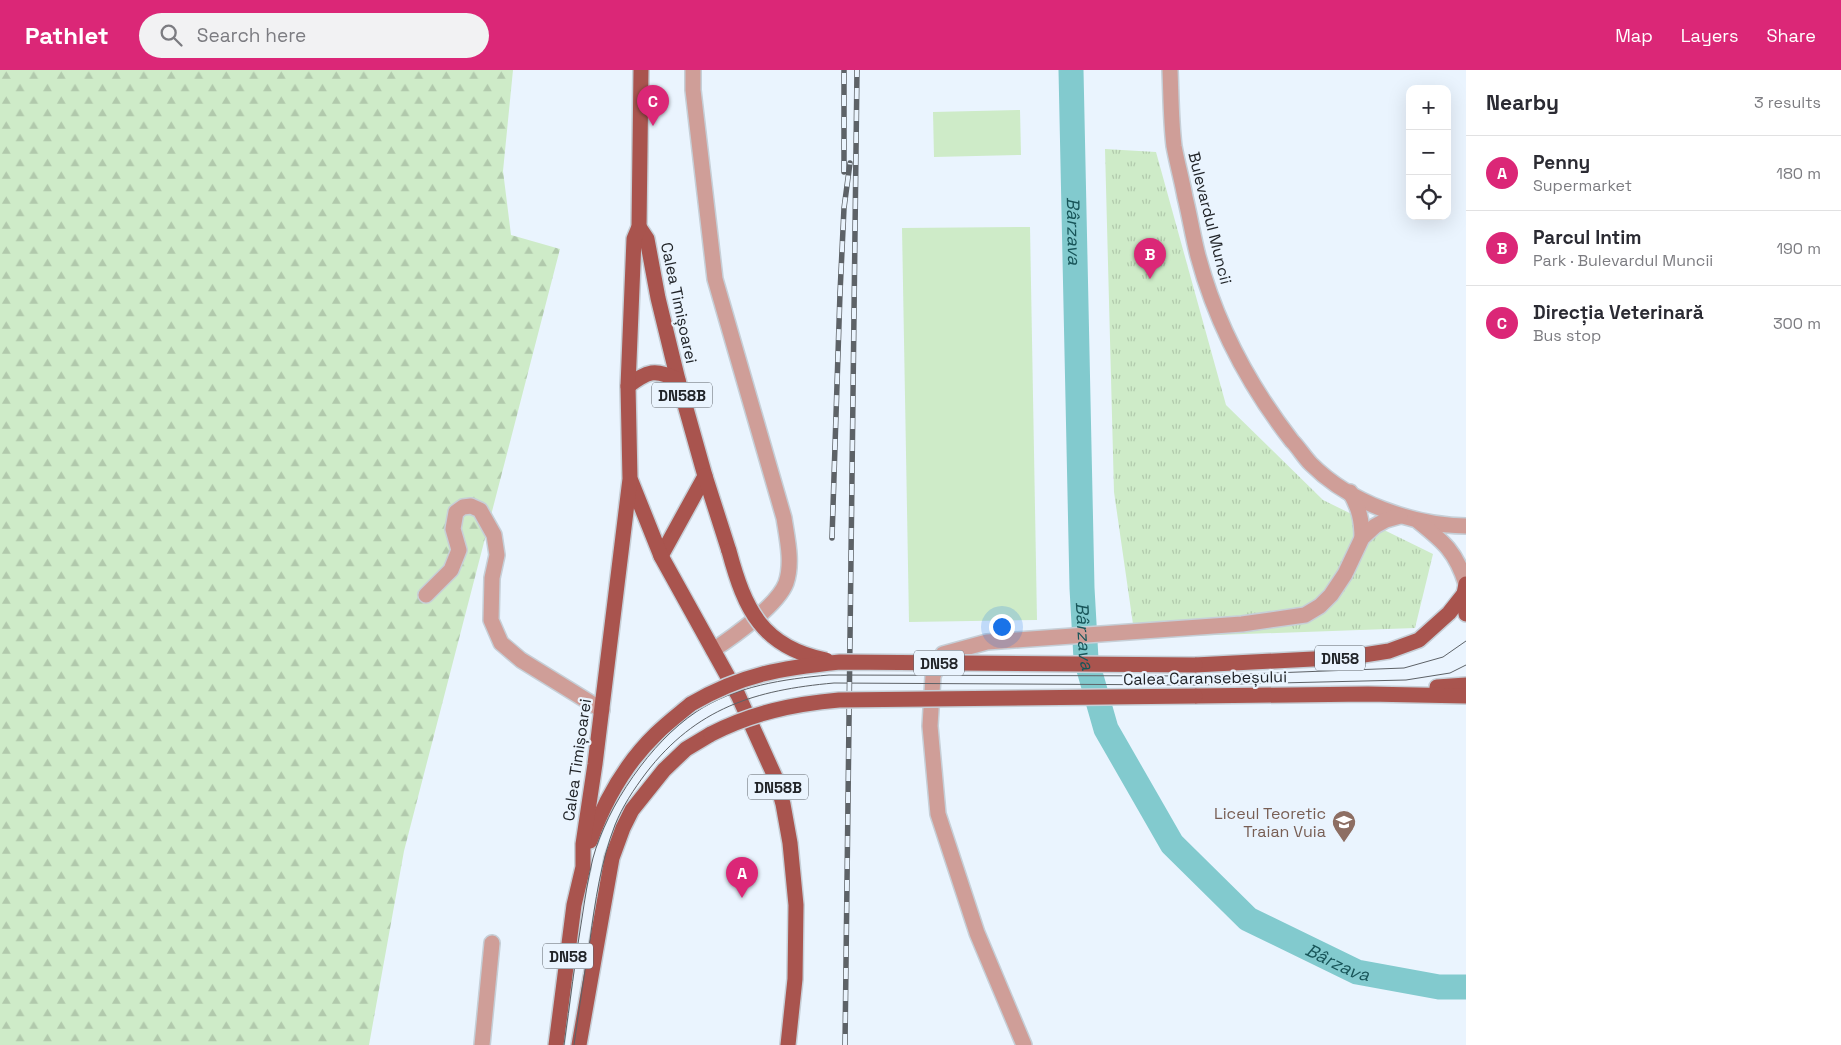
<!DOCTYPE html>
<html lang="en">
<head>
<meta charset="utf-8">
<style>
  :root { --surface:#fff; --page:#f2f2f3; --text:#2b2b33; --muted:#7c7c81; --line:#e1e1e2; --accent:#db2777 }
  body { margin:0; font-family:"Space Grotesk",sans-serif; background:var(--page); color:var(--text) }
  .controls { position:absolute; right:15px; top:15px; display:grid; overflow:hidden; border-radius:10px; box-shadow:0 5px 20px #0002 }
  .controls button { width:45px; height:45px; display:grid; place-items:center; padding:0; border:0; border-bottom:1px solid var(--line); background:var(--surface); color:var(--text); font:25px sans-serif }
  .you { position:absolute; left:1001px; top:556px; width:18px; height:18px; margin:-12px; border:4px solid #fff; border-radius:50%; background:#1a73e8; box-shadow:0 0 0 8px #1a73e833 }
  .badge { display:grid; place-items:center; width:32px; height:32px; border-radius:50%; background:var(--accent); color:#fff; font-size:16px; font-weight:700 }
  .pin { position:absolute; translate:-50% -41px; filter:drop-shadow(0 1px 2px #0008) }
  .pin::after { content:''; position:absolute; top:26px; width:18px; height:15px; background:inherit; clip-path:polygon(0 0,100% 0,50% 100%) }
  .list { margin:0; padding:0; list-style:none }
  h2 { display:flex; justify-content:space-between; align-items:center; height:65px; margin:0; padding:0 20px; font-size:21px }
  h2 small { font-size:16px; font-weight:400; color:var(--muted) }
  .list li { display:grid; grid-template-columns:32px 1fr auto; gap:15px; align-items:center; box-sizing:border-box; height:75px; padding:0 20px; border-top:1px solid var(--line) }
  .list b { display:block; font-size:19px; white-space:nowrap }
  .list p { margin:0; font-size:16px; white-space:nowrap; color:var(--muted) }
  .list em { font-size:16px; font-style:normal; color:var(--muted) }
  .icon { flex:none; width:28px; height:28px; fill:none; stroke:currentColor; stroke-width:2; stroke-linecap:round; stroke-linejoin:round }
  .map { position:relative; flex:none; width:1466px; height:975px; overflow:hidden }
  header { display:flex; align-items:center; gap:30px; box-sizing:border-box; height:70px; padding:0 25px; background:var(--accent); color:#fff }
  header strong { font-size:24px }
  nav { display:flex; gap:28px; margin-inline-start:auto; font-size:18px }
  .search { width:350px; height:45px; background:var(--page); display:flex; align-items:center; gap:12px; box-sizing:border-box; padding:0 18px; border-radius:28px; color:var(--muted); font-size:19px }
  main { display:flex }
  aside { flex:1; background:var(--surface) }
  .map>svg:first-child { display:block }
  .grass { fill:url(#grass-tufts) }
  .forest { fill:url(#forest-firs) }
  .pitch { fill:#ceebc8 }
  .lines { fill:none; stroke-linecap:round; stroke-linejoin:round }
  .river { stroke:#82cace; stroke-width:25 }
  .minor-casing { stroke:#c6cfd7; stroke-width:18 }
  .major-casing { stroke:#c6cfd7; stroke-width:18 }
  .minor { stroke:#cf9e98; stroke-width:15 }
  .major { stroke:#a9544e; stroke-width:15 }
  .tram { stroke:#5d6267; stroke-width:1 }
  .rail-casing { stroke:#5d6267; stroke-width:5.5 }
  .rail { stroke:#eaf4fe; stroke-width:4; stroke-dasharray:11; stroke-linecap:butt }
  .major-bridge-casing { stroke:#c6cfd7; stroke-width:18; stroke-linecap:butt }
  .major-bridge { stroke:#a9544e; stroke-width:15 }
  .labels { text-anchor:middle; dominant-baseline:central; stroke-width:4.5; stroke-linejoin:round; paint-order:stroke }
  .shield { fill:#eaf4fe; stroke:#5d6268; stroke-width:1 }
  .shield-label { font-size:15px; font-weight:bold; fill:#212428 }
  .street-label { font-size:16px; fill:#212428; stroke:#eaf4fe }
  .education-label { font-size:16px; fill:#785e54; stroke:#eaf4fe; text-anchor:end }
  .water-label { font-size:18px; font-style:italic; fill:#185559; stroke:#eaf4fe }
</style>
</head>
<body>
<header>
<strong>Pathlet</strong>
<div class="search"><svg class="icon" aria-label="search" viewBox="0 0 24 24"><circle cx="10" cy="10" r="6"/><path d="M15 15l6 6"/></svg>Search here</div>
<nav><a>Map</a><a>Layers</a><a>Share</a></nav>
</header>
<main>
<div class="map">
<svg width="1466" height="975" viewBox="0 0 1466 975">
  <defs>
    <pattern id="grass-tufts" width="24" height="20" patternUnits="userSpaceOnUse" patternTransform="scale(1.25)"><rect width="24" height="20" fill="#ceebc8"/><path d="M3 7l-1-3M5 7V3M7 7l1-3M15 17l-1-3M17 17v-4M19 17l1-3" fill="none" stroke="#b1c9ac"/></pattern>
    <pattern id="forest-firs" width="22" height="20" patternUnits="userSpaceOnUse" patternTransform="scale(1.25)"><rect width="22" height="20" fill="#ceebc8"/><path d="M5 1l3.5 6h-7zM16 11l3.5 6h-7z" fill="#b1c9ac"/></pattern>
  </defs>
  <rect width="100%" height="100%" fill="#eaf4fe"/>
  <!-- grass -->
  <polygon class="grass" points="1105,79 1156,82 1226,335 1323,430 1433,484 1415,558 1135,568 1114,422"/>
  <!-- forest -->
  <polygon class="forest" points="0,0 513,0 503,101 511,165 560,179 404,781 369,975 0,975"/>
  <!-- pitch -->
  <g class="pitch">
    <polygon points="1020,40 1021,85 934,87 933,42"/>
    <polygon points="1030,157 1037,550 909,552 902,158"/>
  </g>
  <g class="lines">
    <!-- river -->
    <path class="river" id="s1" d="M 1071,0 L 1082,518 L 1086,589 L 1106,659 L 1172,774 L 1248,849 L 1357,902 L 1439,917 L 1466,917"/>
    <!-- minor casing -->
    <g class="minor-casing">
      <g id="minor">
        <path d="M 693,0 L 693,20 L 715,209 L 784,448 C 787,468 793,493 786,513 C 778,535 733,567 713,580"/>
        <path d="M 1170,0 C 1171,25 1171,51 1174,76 C 1177,93 1182,110 1185,127 C 1190,147 1193,167 1198,186 C 1216,253 1250,317 1292,371 C 1299,378 1304,387 1311,394 C 1350,433 1412,455 1466,456"/>
        <path d="M 1350,422 C 1359,438 1362,450 1362,468"/>
        <path d="M 1419,452 C 1444,472 1456,482 1466,514"/>
        <polyline points="426,525 451,500 459,480 453,459 456,442 463,437 471,436 480,440 494,465 497,485 492,508 491,550 501,573 521,590 602,640"/>
        <polyline points="482,975 492,873"/>
        <polyline points="1024,975 977,863 938,744 930,656 933,606 943,584 987,572 1242,554 1305,545 1320,536 1331,525 1345,504 1362,468 1375,456 1386,450 1400,446"/>
      </g>
    </g>
    <!-- major casing -->
    <g class="major-casing">
      <g id="major">
        <polyline points="639,157 647,169 658,228 678,310 705,406 661,486"/>
        <path d="M 628,316 C 648,301 655,298 678,310"/>
        <polyline points="705,406 729,481"/>
        <polyline points="631,411 661,486 738,625 776,709 783,734 790,773 796,835 795,909 788,975"/>
        <polyline points="1466,514 1464,524 1466,544"/>
        <polyline points="1195,595 1351,587 1389,581 1419,570 1449,543 1464,524"/>
        <polyline points="1437,617 1466,615"/>
        <polyline points="1195,626 1368,624 1466,626"/>
        <path d="M 590,771 C 604,732 626,693 656,664 C 667,653 679,644 691,634"/>
        <polyline points="556,975 574,835 583,797 583,774 595,694 630,409 628,316 634,169 639,157 641,0"/>
        <polyline points="579,975 612,788 623,758 632,740 664,700 686,679 711,664"/>
      </g>
    </g>
    <!-- minor -->
    <use href="#minor" class="minor"/>
    <!-- major -->
    <use href="#major" class="major"/>
    <!-- tram -->
    <g class="tram">
      <path d="M 564,975 C 570,933 575,890 582,848 C 585,828 588,808 593,788 C 607,736 651,672 696,642 C 735,616 784,609 829,605 L 1195,606 L 1404,598 L 1443,587 L 1466,571"/>
      <path d="M 574,975 C 579,940 584,905 590,870 C 595,832 601,791 615,755 C 622,737 634,719 646,703 C 696,638 755,620 834,613 L 1195,615 L 1406,610 L 1450,603 L 1466,595"/>
    </g>
    <!-- rail casing -->
    <g class="rail-casing">
      <g id="rail">
        <polyline points="844,102 844,0"/>
        <polyline points="832,468 840,223 844,138 850,93"/>
        <polyline points="845,975 857,0"/>
      </g>
    </g>
    <!-- rail -->
    <use href="#rail" class="rail"/>
    <!-- major-bridge casing -->
    <g class="major-bridge-casing">
      <g id="major-bridge">
        <path d="M 729,481 C 745,540 762,577 826,590"/>
        <path d="M 691,634 C 742,604 782,598 840,592 L 1195,595"/>
        <path d="M 711,664 C 752,643 793,634 839,630 L 1195,626"/>
      </g>
    </g>
    <!-- major-bridge -->
    <use href="#major-bridge" class="major-bridge"/>
  </g>
  <!-- icons -->
  <defs>
    <g id="school-pin" transform="scale(1.25)"><path d="M0 17L-7.5 6A9.5 9.5 0 1 1 7.5 6Z" fill="#8d6e63" stroke="#eaf4fe"/><path d="M0-5L7-2L0 1L-7-2ZM-4 1L0 2.5L4 1V4Q0 6-4 4Z" fill="#fff"/></g>
  </defs>
  <g fill-rule="evenodd">
    <use href="#school-pin" x="1344" y="752"/>
  </g>
  <g class="labels">
    <!-- shield labels -->
    <g class="shield">
      <rect x="652" y="312.5" width="60" height="25" rx="4"/>
      <rect x="1315" y="575.5" width="50" height="25" rx="4"/>
      <rect x="914" y="580.5" width="50" height="25" rx="4"/>
      <rect x="748" y="704.5" width="60" height="25" rx="4"/>
      <rect x="543" y="873.5" width="50" height="25" rx="4"/>
    </g>
    <g class="shield-label">
      <text x="682" y="325">DN58B</text>
      <text x="1340" y="588">DN58</text>
      <text x="939" y="593">DN58</text>
      <text x="778" y="717">DN58B</text>
      <text x="568" y="886">DN58</text>
    </g>
    <!-- street labels -->
    <g class="street-label">
      <text transform="translate(1210 148) rotate(76)">Bulevardul Muncii</text>
      <text transform="translate(679 233) rotate(78)">Calea Timișoarei</text>
      <text transform="translate(1205 608) rotate(-1)">Calea Caransebeșului</text>
      <text transform="translate(577 690) rotate(-82)">Calea Timișoarei</text>
    </g>
    <!-- education labels -->
    <g class="education-label">
      <text x="1326" y="743">Liceul Teoretic<tspan x="1326" dy="18">Traian Vuia</tspan></text>
    </g>
    <!-- water labels -->
    <g class="water-label">
      <text stroke="none"><textPath href="#s1" startOffset="161">Bârzava</textPath></text>
      <text stroke="none"><textPath href="#s1" startOffset="566">Bârzava</textPath></text>
      <text stroke="none"><textPath href="#s1" startOffset="1001">Bârzava</textPath></text>
    </g>
  </g>
</svg>
<div class="controls">
<button>+</button>
<button>−</button>
<button><svg class="icon" aria-label="locate" viewBox="0 0 24 24"><circle cx="12" cy="12" r="6"/><path d="M12 2v4M12 18v4M2 12h4M18 12h4"/></svg></button>
</div>
<div class="you"></div>
<div class="pin badge" style="left:742px;top:828px">A</div>
<div class="pin badge" style="left:1150px;top:209px">B</div>
<div class="pin badge" style="left:653px;top:56px">C</div>
</div>
<aside>
<h2>Nearby<small>3 results</small></h2>
<ul class="list">
<li><span class="badge">A</span><div><b>Penny</b><p>Supermarket</p></div><em>180 m</em></li>
<li><span class="badge">B</span><div><b>Parcul Intim</b><p>Park · Bulevardul Muncii</p></div><em>190 m</em></li>
<li><span class="badge">C</span><div><b>Direcția Veterinară</b><p>Bus stop</p></div><em>300 m</em></li>
</ul>
</aside>
</main>
</body>
</html>
